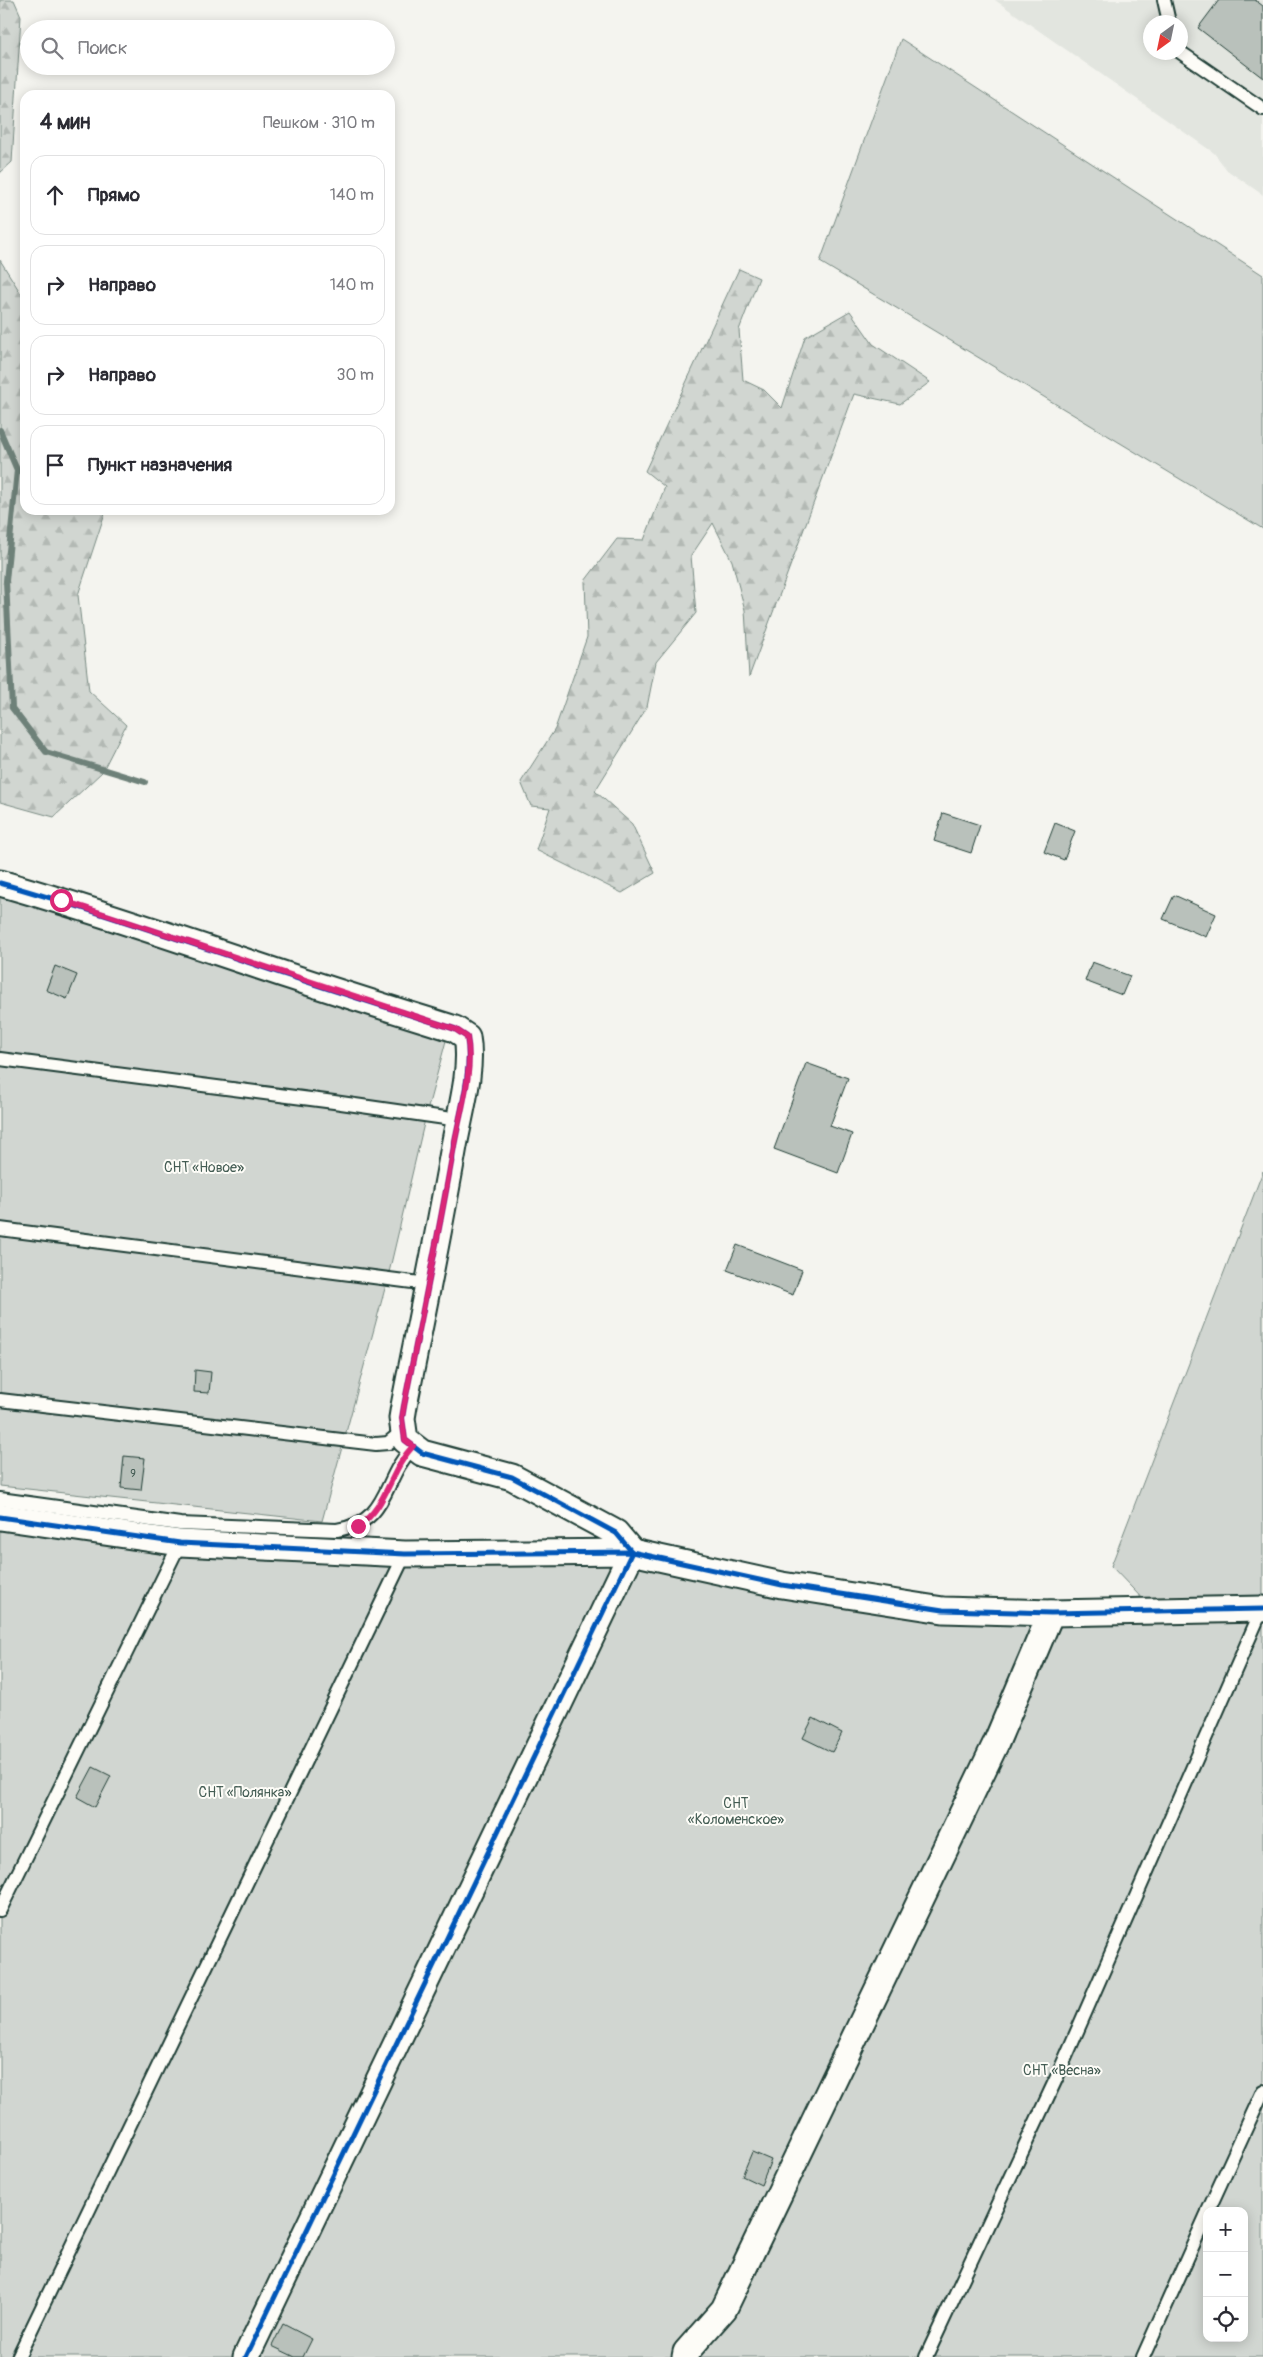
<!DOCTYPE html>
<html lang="ru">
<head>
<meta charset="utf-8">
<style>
  :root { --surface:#fff; --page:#f7f7f7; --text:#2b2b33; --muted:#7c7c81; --line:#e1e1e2 }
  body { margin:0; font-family:Pangolin,sans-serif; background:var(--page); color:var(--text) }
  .controls { position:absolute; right:15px; bottom:15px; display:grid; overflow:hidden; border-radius:10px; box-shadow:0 2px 12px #0003 }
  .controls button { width:45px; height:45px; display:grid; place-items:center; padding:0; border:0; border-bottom:1px solid var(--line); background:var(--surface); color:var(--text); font:25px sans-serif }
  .compass { position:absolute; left:1143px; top:15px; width:45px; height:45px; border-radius:50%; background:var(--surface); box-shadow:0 2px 12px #0003; rotate:213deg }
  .stop { position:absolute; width:15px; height:15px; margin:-11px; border:4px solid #db2777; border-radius:50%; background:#fff }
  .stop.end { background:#db2777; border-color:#fff; box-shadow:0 1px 5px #0008 }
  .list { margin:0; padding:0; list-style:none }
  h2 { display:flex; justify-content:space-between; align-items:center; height:65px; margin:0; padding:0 20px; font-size:21px }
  h2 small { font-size:16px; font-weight:400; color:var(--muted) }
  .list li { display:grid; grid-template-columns:32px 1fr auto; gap:15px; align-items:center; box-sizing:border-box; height:80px; margin:0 10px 10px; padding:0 10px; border:1px solid var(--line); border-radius:15px }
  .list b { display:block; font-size:19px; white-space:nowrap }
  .list em { font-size:16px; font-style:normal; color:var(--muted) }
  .icon { flex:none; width:28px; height:28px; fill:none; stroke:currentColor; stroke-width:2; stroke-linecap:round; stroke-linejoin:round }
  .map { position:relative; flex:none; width:1263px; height:2357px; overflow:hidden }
  .search { position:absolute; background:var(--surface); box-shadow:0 2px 12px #0003; left:20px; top:20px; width:375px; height:55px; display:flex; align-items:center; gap:12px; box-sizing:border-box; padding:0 18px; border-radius:28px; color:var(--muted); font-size:19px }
  .panel { position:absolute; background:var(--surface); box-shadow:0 2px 12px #0003; left:20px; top:90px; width:375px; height:425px; border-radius:15px }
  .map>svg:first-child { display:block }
  .built { fill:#e2e5df; fill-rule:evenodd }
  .forest { fill:url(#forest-firs); stroke:#788a82 }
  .green { fill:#d1d6d1; stroke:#788a82; fill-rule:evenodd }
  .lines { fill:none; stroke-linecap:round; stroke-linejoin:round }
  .stream { stroke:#6e8179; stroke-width:6 }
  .building { fill:#b9c1bb; stroke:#1f3d34 }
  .service-casing { stroke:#1f3d34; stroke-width:16 }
  .minor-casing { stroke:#1f3d34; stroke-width:29 }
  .service { stroke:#fdfcf7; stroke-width:12 }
  .minor { stroke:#fdfcf7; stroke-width:25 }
  .cycleway-casing { stroke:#fdfcf7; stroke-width:8 }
  .cycleway { stroke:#0057b8; stroke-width:5 }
  .route { stroke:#db2777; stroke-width:6 }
  .labels { text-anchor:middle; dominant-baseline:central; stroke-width:4; stroke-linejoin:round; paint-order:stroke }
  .number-label { font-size:11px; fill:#465e56 }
  .park-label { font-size:14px; fill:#435c53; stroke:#fdfcf7 }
</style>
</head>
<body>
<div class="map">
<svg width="1263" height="2357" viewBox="0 0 1263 2357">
  <defs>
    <pattern id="forest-firs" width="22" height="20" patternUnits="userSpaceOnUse" patternTransform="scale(1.25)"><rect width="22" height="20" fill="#d1d6d1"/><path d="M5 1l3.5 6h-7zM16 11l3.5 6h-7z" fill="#b3b9b4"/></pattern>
  </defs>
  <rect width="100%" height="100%" fill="#f4f4ef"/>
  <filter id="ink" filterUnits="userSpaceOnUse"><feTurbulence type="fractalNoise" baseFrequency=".02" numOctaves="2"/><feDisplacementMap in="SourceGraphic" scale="10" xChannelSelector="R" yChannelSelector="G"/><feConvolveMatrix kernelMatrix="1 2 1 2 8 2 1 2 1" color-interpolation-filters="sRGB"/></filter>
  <g filter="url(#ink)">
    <!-- built -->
    <path class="built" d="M 995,0 L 1263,0 L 1263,195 L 1227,170 L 1214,153 ZM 1150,22 L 1180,22 L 1180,52 L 1150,52 Z"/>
    <!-- forest -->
    <g class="forest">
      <polygon points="0,0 14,0 21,16 12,162 0,173"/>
      <polygon points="0,260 25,300 25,510 106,510 78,595 89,691 126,725 102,772 54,817 0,802"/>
      <polygon points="739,269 759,278 739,330 743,380 764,390 782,408 805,337 850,311 873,344 930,382 900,404 854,394 749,677 745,610 732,561 713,523 691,556 696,613 656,662 647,707 595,791 632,824 655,873 622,893 536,850 550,808 531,806 521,782 555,729 587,637 585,581 617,539 644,540 665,487 645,471"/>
    </g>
    <!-- green -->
    <g class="green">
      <polygon points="901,39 1263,275 1263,529 820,262"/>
      <polygon points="0,889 447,1037 426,1115 387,1281 322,1521 0,1486"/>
      <path d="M 1263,1171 L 1263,2357 L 0,2357 L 0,1517 L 180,1543 L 632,1552 L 943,1610 L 1154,1611 L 1111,1566 ZM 1207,2211 L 1244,2211 L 1244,2338 L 1207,2338 Z"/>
    </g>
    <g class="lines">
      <!-- stream -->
      <polyline class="stream" points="0,430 17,470 6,581 12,708 46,752 145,782"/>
    </g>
    <!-- building -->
    <g class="building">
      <polygon points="1219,0 1255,0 1263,6 1263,78 1198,28"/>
      <polygon points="943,813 980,825 971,853 934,841"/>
      <polygon points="1055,823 1075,831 1064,860 1044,852"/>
      <polygon points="1174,895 1216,914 1206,937 1163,919"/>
      <polygon points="1092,962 1130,976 1122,995 1085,981"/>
      <polygon points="55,966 77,975 67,999 46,990"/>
      <polygon points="806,1063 848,1078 830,1126 852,1134 838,1173 774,1149"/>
      <polygon points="737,1245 802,1270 793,1295 727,1270"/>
      <polygon points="195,1370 211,1372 209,1393 194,1392"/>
      <polygon points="124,1456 145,1458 141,1490 121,1488"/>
      <polygon points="813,1718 842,1733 832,1752 803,1738"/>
      <polygon points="93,1767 111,1776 95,1807 77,1797"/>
      <polygon points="752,2152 771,2160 761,2185 742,2176"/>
      <polygon points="283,2324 312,2339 303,2357 295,2357 272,2346"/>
    </g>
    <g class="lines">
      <!-- service casing -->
      <g class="service-casing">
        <g id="service">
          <polyline points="1164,0 1169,22"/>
          <polyline points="1180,52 1263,109"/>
          <polyline points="0,1059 334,1102 459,1120"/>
          <polyline points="0,1229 428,1284"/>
          <polyline points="0,1400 376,1444 388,1443 404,1430"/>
          <path d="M 0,1499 L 180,1524 L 337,1530 C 391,1521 381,1480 413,1447"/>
          <polyline points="0,1910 180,1543"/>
          <polyline points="1208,2211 1263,2091"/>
          <polyline points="18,2357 405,1554"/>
          <polyline points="926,2357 1057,2077 1262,1609"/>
          <polyline points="1143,2357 1207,2214"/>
        </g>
      </g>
      <!-- minor casing -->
      <g class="minor-casing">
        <g id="minor">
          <path d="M 0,883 C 99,911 195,945 292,977 C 346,995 401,1012 455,1029 L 467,1037 C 473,1069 460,1113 454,1146 C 439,1233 421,1319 404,1406 L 402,1418 L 405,1440 L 422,1453 L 512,1477 L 616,1533 L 632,1552"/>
          <polyline points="0,1517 180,1543 405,1554 632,1552 782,1585 943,1610 1051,1613 1263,1609"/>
          <polyline points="246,2357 632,1552"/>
          <polyline points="685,2357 686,2352 724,2309 996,1743 1051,1613"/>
        </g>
      </g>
      <!-- service -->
      <use href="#service" class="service"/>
      <!-- minor -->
      <use href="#minor" class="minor"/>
      <!-- cycleway casing -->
      <g class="cycleway-casing">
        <g id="cycleway">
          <path d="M 0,883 C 99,911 195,945 292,977 C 346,995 401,1012 455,1029 L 467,1037 C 473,1069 460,1113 454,1146 C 439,1233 421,1319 404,1406 L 402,1418 L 405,1440 L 422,1453 L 512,1477 L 616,1533 L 632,1552"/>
          <polyline points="0,1517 180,1543 405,1554 632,1552 782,1585 943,1610 1051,1613 1263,1609"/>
          <polyline points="246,2357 632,1552"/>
        </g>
      </g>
      <!-- cycleway -->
      <use href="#cycleway" class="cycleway"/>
    </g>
  </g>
  <g class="lines" filter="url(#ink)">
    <!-- route -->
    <path class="route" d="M 61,900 L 455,1029 L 467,1037 C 474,1071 460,1112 454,1146 C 439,1233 421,1319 404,1406 L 402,1418 L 405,1440 L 413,1446 C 390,1470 387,1508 358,1526"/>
  </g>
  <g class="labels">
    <!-- number labels -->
    <g class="number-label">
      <text x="133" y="1473">9</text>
    </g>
    <!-- park labels -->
    <g class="park-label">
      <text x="204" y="1167">СНТ «Новое»</text>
      <text x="245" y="1792">СНТ «Полянка»</text>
      <text x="736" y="1803">СНТ<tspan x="736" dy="16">«Коломенское»</tspan></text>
      <text x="1062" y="2070">СНТ «Весна»</text>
    </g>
  </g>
</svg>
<div class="controls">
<button>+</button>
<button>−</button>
<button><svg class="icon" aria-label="locate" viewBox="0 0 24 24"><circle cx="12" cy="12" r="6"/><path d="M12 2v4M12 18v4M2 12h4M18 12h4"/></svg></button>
</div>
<svg class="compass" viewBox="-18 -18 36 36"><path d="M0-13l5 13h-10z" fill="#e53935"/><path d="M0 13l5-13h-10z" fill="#7c7c81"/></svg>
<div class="stop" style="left:61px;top:900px"></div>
<div class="stop end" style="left:358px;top:1526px"></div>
<div class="search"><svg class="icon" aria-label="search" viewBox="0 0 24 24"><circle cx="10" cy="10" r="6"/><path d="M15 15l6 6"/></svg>Поиск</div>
<section class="panel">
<h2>4 мин<small>Пешком · 310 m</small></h2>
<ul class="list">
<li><svg class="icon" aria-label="ahead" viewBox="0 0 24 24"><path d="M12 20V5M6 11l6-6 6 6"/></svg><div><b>Прямо</b></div><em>140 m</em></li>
<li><svg class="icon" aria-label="right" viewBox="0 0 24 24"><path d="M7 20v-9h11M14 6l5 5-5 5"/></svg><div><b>Направо</b></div><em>140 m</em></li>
<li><svg class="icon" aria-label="right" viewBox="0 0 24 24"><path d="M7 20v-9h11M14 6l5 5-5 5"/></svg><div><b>Направо</b></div><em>30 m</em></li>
<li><svg class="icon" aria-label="arrive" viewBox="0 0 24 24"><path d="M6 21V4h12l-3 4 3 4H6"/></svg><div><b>Пункт назначения</b></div></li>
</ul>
</section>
</div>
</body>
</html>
